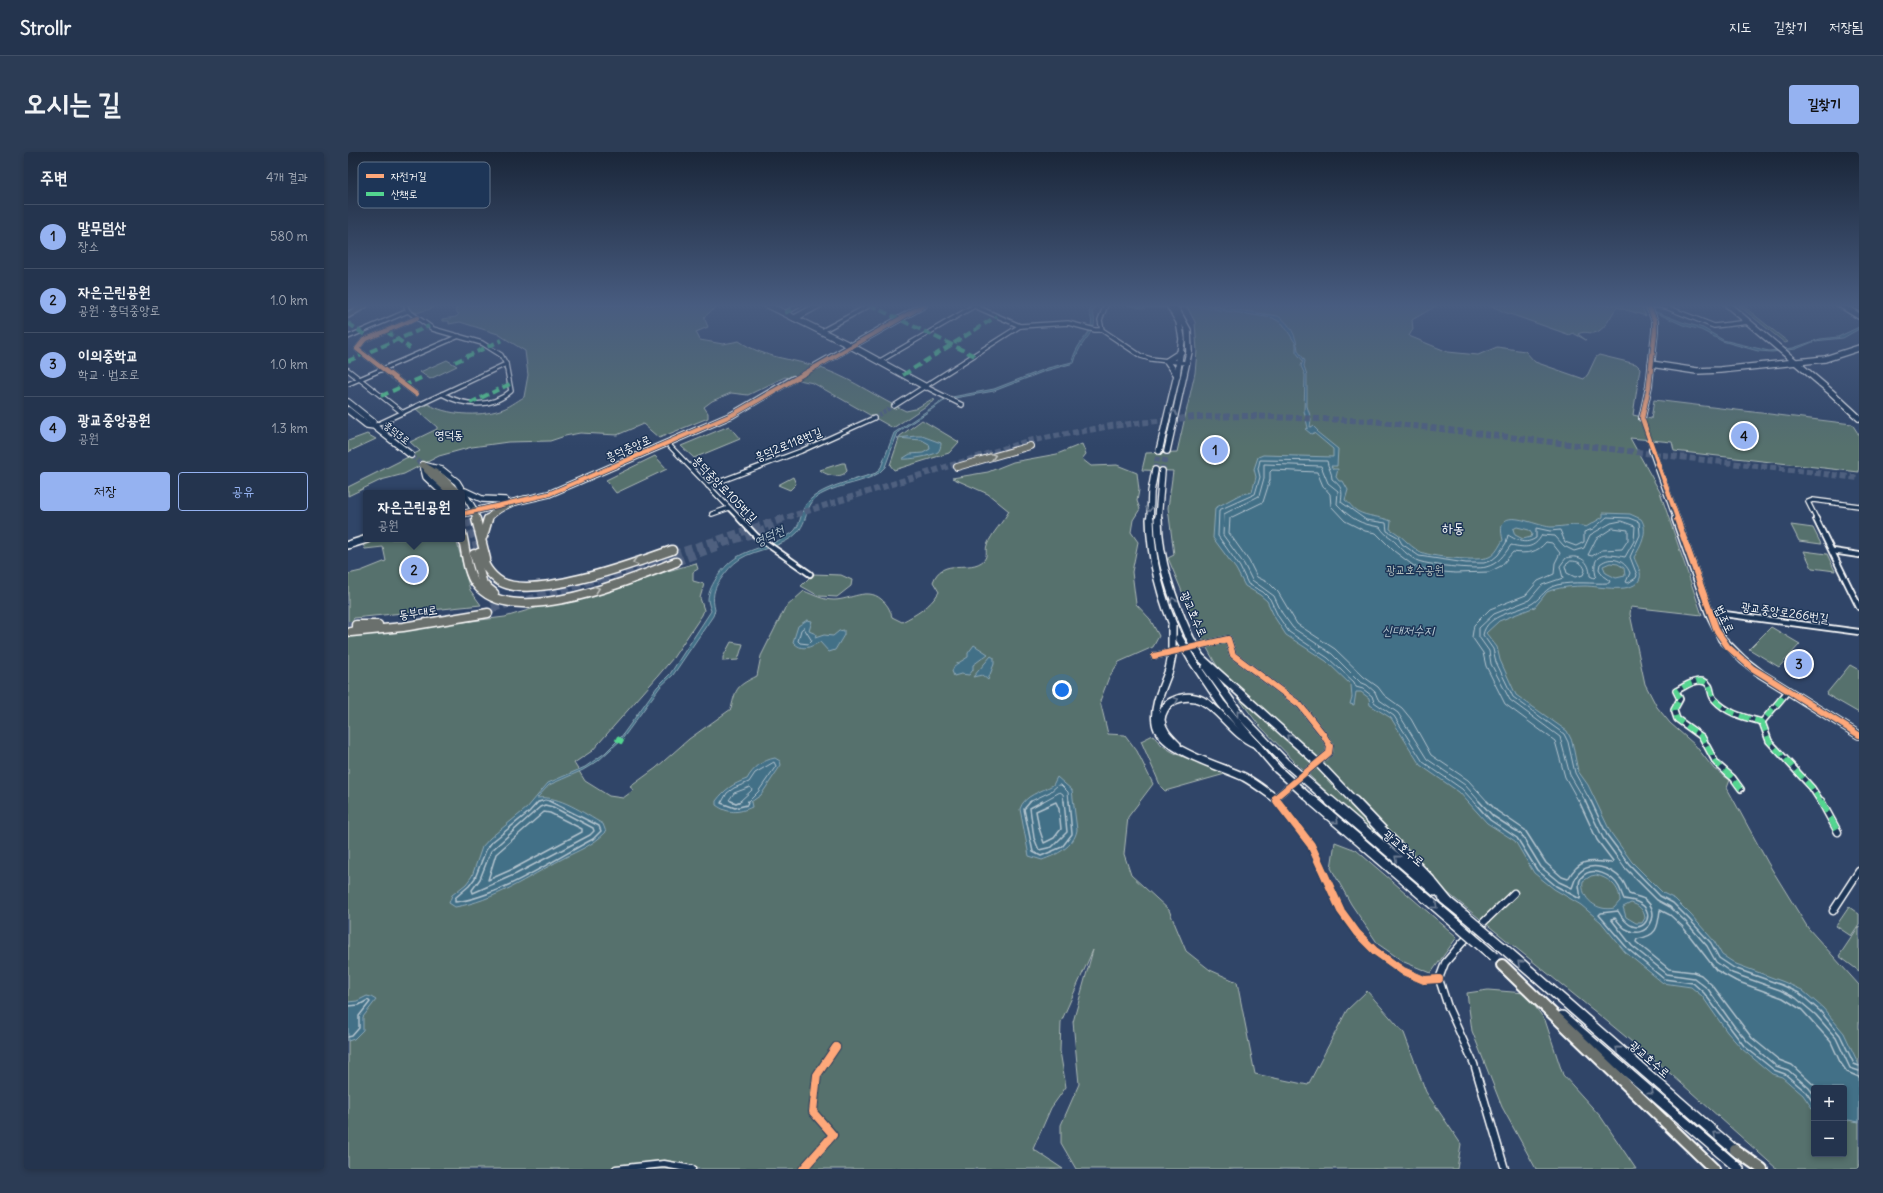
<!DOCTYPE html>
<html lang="ko">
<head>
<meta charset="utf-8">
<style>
  :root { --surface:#24344e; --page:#2c3c55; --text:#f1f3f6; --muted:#a3aab6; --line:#414f66; --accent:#95b2f1 }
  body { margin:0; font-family:Delius,"Poor Story",sans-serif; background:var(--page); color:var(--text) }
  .controls { position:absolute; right:12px; bottom:12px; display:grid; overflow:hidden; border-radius:4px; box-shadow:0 2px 6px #0003 }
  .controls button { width:36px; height:36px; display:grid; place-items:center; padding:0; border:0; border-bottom:1px solid var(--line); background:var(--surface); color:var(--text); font:20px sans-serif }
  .you { position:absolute; left:714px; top:538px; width:14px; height:14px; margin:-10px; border:3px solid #fff; border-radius:50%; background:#1a73e8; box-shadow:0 0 0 6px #1a73e833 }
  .badge { display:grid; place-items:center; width:26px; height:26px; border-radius:50%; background:var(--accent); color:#111; font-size:13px; font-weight:700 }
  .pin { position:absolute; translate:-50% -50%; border:2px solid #fff; box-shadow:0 1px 4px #0006 }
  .popup { position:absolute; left:15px; top:338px; width:102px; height:52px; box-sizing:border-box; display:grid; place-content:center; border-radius:4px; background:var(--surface); filter:drop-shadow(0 1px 3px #0005); font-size:13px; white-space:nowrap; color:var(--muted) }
  .popup b { font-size:15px; color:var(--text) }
  .popup::after { content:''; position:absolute; left:50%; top:100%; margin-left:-8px; border:8px solid transparent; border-top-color:var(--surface) }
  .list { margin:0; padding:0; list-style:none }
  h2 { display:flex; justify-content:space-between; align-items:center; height:52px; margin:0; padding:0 16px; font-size:17px }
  h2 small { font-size:13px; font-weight:400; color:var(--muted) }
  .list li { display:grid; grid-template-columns:26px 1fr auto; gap:12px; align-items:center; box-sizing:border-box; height:64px; padding:0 16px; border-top:1px solid var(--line) }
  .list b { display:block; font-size:15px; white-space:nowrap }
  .list p { margin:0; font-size:13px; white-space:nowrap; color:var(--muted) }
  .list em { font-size:13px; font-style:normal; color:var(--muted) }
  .actions { display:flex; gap:8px; padding:12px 16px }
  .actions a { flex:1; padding:9px 0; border:1px solid var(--accent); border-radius:4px; text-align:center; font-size:14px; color:var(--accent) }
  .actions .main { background:var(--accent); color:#111 }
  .map { position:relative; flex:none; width:1511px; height:1017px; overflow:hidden; border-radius:4px }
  header { display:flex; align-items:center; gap:24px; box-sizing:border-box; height:56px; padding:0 20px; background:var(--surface); border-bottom:1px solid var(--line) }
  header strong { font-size:19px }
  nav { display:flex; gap:22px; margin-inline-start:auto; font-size:14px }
  .intro { display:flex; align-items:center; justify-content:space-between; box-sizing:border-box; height:96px; padding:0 24px }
  h1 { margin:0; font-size:28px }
  .button { padding:10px 18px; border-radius:4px; background:var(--accent); color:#111; font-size:14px; font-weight:700 }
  main { display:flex; gap:24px; padding:0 24px }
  aside { flex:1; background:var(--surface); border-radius:4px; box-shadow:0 2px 6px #0003 }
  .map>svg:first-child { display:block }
  .green { fill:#57716d; stroke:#abb8b6; fill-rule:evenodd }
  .water { fill:#436f87; stroke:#8ea9b7; fill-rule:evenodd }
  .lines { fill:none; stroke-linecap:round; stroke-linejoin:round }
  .shore-far1 { stroke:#b4c5cf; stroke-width:1 }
  .shore { stroke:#b4c5cf; stroke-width:1.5 }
  .street-tunnel { stroke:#4f617f; stroke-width:3.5; stroke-dasharray:3.5 1.5; stroke-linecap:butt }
  .secondary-tunnel { stroke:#4f617f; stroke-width:5.5; stroke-dasharray:5.5 2.5; stroke-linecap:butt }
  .highway-tunnel-far1 { stroke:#4f617f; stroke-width:6; stroke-dasharray:6 3; stroke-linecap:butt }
  .highway-tunnel { stroke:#4f617f; stroke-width:8; stroke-dasharray:8 4; stroke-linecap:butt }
  .street-far2-casing { stroke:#fff; stroke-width:6 }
  .street-far1-casing { stroke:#fff; stroke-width:8 }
  .street-casing { stroke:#fff; stroke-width:9 }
  .secondary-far2-casing { stroke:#fff; stroke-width:8 }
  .secondary-far1-casing { stroke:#fff; stroke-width:10 }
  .secondary-casing { stroke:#fff; stroke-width:12 }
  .primary-casing { stroke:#fff; stroke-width:8 }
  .highway-far2-casing { stroke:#fff; stroke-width:8 }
  .highway-far1-casing { stroke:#fff; stroke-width:11 }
  .highway-casing { stroke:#fff; stroke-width:14 }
  .street-far2 { stroke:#1d3557; stroke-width:3.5 }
  .street-far1 { stroke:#1d3557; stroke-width:4.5 }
  .street { stroke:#1d3557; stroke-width:6 }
  .secondary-far2 { stroke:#1d3557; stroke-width:5.5 }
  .secondary-far1 { stroke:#1d3557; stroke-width:7 }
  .secondary { stroke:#1d3557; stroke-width:9 }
  .primary { stroke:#6b706d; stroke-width:5.5 }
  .highway-far2 { stroke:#6b706d; stroke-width:6 }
  .highway-far1 { stroke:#6b706d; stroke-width:8 }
  .highway { stroke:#6b706d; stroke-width:10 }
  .secondary-bridge-far1-casing { stroke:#fff; stroke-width:10; stroke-linecap:butt }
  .secondary-bridge-casing { stroke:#fff; stroke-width:12; stroke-linecap:butt }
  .secondary-bridge-far1 { stroke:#1d3557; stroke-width:7 }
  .secondary-bridge { stroke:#1d3557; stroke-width:9 }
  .quiet-far2 { stroke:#53d58f; stroke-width:4; stroke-dasharray:8 4; stroke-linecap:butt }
  .quiet-far1 { stroke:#53d58f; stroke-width:5; stroke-dasharray:10 5; stroke-linecap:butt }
  .quiet { stroke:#53d58f; stroke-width:6; stroke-dasharray:13 6; stroke-linecap:butt }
  .cycleway-far2-casing { stroke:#1d3557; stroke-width:6 }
  .cycleway-far1-casing { stroke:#1d3557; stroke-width:8 }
  .cycleway-casing { stroke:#1d3557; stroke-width:10 }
  .cycleway-far2 { stroke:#fea87a; stroke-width:4.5 }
  .cycleway-far1 { stroke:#fea87a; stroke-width:6 }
  .cycleway { stroke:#fea87a; stroke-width:8 }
  .oneway { stroke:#6c7c92 }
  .oneway2 { stroke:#bcbfbd }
  .labels { text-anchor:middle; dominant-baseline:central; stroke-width:3; stroke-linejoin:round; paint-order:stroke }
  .far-street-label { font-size:10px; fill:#fff; stroke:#1d3557 }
  .far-quarter-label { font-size:12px; fill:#fff; stroke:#1d3557 }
  .street-label { font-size:12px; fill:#fff; stroke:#1d3557 }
  .park-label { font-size:12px; fill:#b3bfbd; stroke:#1d3557 }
  .water-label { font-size:13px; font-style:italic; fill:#b4c5cf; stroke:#1d3557 }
  .quarter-label { font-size:14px; fill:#fff; stroke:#1d3557 }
  .key { fill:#1d3557; stroke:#617289; stroke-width:1 }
  .key-label { font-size:11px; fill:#fff }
</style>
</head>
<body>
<header>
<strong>Strollr</strong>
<nav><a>지도</a><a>길찾기</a><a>저장됨</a></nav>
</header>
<div class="intro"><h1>오시는 길</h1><a class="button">길찾기</a></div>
<main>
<aside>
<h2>주변<small>4개 결과</small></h2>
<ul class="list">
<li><span class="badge">1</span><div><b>말무덤산</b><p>장소</p></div><em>580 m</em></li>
<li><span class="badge">2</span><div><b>자은근린공원</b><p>공원 · 흥덕중앙로</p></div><em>1.0 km</em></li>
<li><span class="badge">3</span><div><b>이의중학교</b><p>학교 · 법조로</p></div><em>1.0 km</em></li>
<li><span class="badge">4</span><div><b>광교중앙공원</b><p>공원</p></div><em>1.3 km</em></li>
</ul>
<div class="actions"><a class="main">저장</a><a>공유</a></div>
</aside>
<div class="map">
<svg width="1511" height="1017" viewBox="0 0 1511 1017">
  <rect width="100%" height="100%" fill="#304568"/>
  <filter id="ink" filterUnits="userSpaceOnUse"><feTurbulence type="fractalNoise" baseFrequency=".025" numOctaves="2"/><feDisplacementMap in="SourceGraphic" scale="8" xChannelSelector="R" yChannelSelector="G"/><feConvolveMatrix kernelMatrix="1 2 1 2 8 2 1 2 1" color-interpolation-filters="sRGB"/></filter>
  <g filter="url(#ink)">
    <!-- green -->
    <g class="green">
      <polygon points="60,153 87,153 84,155 85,156 68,161 62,158"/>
      <path d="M 104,153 L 371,153 L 356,165 L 360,175 L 348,180 L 352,188 L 375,192 L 391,189 C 419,208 448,206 478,218 C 506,228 531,247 558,259 L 567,257 L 584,247 L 587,248 L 545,276 L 465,231 L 437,225 L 400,243 L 383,241 L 364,249 L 356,255 L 360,261 L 360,266 L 311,286 L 295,272 L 269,283 L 232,281 L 217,284 L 202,289 L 160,290 L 124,295 L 91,304 L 56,322 L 33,328 L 0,344 L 0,335 L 72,299 L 62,290 L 89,277 L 89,275 L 68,257 L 80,252 C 98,263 131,265 152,258 C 160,256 169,249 176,245 L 180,223 L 177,199 L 150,182 L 112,170 L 101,172 L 101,169 L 94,169 L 94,167 L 108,165 L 111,162 L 107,159 L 110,155 Z"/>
      <path d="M 838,153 L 1090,153 L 1064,168 L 1065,177 L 1061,184 L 1100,200 L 1130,203 L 1149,195 L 1177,199 L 1187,210 L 1236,227 L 1240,222 L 1248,205 L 1251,203 L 1288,212 L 1292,216 L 1285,263 L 1303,267 L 1306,248 L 1504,272 L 1511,283 L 1511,320 L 1326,299 L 1324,290 L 1282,286 L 1312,340 L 1354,463 L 1283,455 L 1282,462 L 1297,532 L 1309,555 L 1322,571 L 1347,593 L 1366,617 L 1382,628 L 1379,636 L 1420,711 L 1460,776 L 1511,833 L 1511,1017 L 1429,1017 L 1324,923 L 1255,866 L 1003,663 L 948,611 L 910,572 L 886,540 L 866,509 L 852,483 L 820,406 L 826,403 L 820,356 L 825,319 L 794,318 L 798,301 L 829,300 L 847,221 L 849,199 L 847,170 ZM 1466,936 L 1496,936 L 1496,1002 L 1466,1002 Z"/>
      <path d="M 1142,153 L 1293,153 L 1298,164 L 1269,155 C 1263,163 1257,179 1246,181 C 1240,181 1235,179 1230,182 L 1238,188 L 1225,181 L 1222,183 L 1156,160 Z"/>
      <polygon points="1390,153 1394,153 1440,190 1437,191"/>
      <polygon points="99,208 109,214 82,227 72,220"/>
      <polygon points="574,268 611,290 601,301 546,318 542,313 552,284"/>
      <polygon points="381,274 392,287 346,306 333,294"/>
      <polygon points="19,282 28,287 0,300 0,289"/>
      <path d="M 734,292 L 738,302 L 734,307 L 743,314 L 769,313 L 789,321 L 791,338 L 789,349 L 792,357 L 785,368 L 783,380 L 790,390 L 784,420 L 788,452 L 802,467 L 811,484 L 805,495 L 771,510 L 761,525 L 752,549 L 760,582 L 777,583 L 789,599 L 805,632 L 780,665 L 776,702 L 783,723 L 821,758 L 838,799 L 862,818 L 889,830 L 907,922 L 960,933 L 999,858 L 1019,839 L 1056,881 L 1078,940 L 1113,992 L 1109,1017 L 728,1017 L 713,991 L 713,973 L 731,932 L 725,870 L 745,798 L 713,870 L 712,899 L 718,935 L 703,956 L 685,997 L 715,1017 L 0,1017 L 0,484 L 157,465 L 194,454 L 219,451 L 289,428 L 348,411 L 350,417 L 345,420 L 345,429 L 356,432 L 352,446 L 356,458 L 354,463 L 325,506 L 309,525 L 244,599 L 226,611 L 237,629 L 261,644 L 275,646 L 286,638 L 282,635 L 308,616 L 341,587 L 383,557 C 388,535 389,534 409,524 L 413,504 L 437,456 L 456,439 C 466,443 475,448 486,448 C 502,448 519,435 533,447 C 539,452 542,457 544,465 L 554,470 C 569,462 582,455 591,440 L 585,430 C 594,404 622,422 636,408 C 640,403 637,398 639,393 C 644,381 655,370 661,359 L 640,342 L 604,326 L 640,320 L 665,310 L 709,302 Z"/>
      <polygon points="307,304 319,317 268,341 258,328"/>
      <path d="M 494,311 L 497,311 L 499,319 C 493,327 479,324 472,318 Z"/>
      <polygon points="445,325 448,332 442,338 430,333"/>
      <polygon points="1443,373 1465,376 1473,392 1451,389"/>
      <polygon points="32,387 108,387 122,438 133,453 6,466 0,475 0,422 13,419 38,409 35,395 17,397 15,392"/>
      <polygon points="1456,399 1479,402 1487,419 1464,416"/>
      <polygon points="465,422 493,423 504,428 503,434 489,445 471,444 453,434"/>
      <polygon points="1423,475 1452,492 1431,515 1401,497"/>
      <polygon points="383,490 395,492 390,508 375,509 375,505"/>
      <polygon points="1502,513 1511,518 1511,561 1478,542"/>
      <path d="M 805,583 C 821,607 855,608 877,622 L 817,639 L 813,635 L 793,589 Z"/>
      <polygon points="987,690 1008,698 1109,785 1083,821 1056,810 1030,792 1003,752 983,716"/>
      <polygon points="1501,755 1511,762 1511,772 1503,784 1488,774"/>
      <polygon points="1511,774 1511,819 1491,804"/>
      <polygon points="1140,838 1177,841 1197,868 1215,923 1253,965 1288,1017 1188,1017 1154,955 1124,879 1119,841"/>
    </g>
    <!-- water -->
    <g class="water">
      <path d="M 746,153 L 749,153 L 744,161 C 751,171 742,182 736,190 C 731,196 728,204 726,211 L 697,219 L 646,239 L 607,246 L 596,249 L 550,280 L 537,315 L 531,321 C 515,331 493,332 476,341 C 456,350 462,365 450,380 C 436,396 409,396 392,407 C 384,412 378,420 373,427 C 365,437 364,446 367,458 L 365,464 L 325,523 L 312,535 L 275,586 L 250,609 L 235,618 L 201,633 L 189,646 C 212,643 235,661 255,672 L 258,680 C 244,694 231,698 214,707 C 180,725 146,749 107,755 L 101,751 L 104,743 L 118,732 L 124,724 L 134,695 L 142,686 L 179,656 L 200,631 L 237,615 L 257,601 L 273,585 L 309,535 L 322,522 L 363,459 C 362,455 360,451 360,447 C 361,433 376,413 389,405 C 406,395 427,393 444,381 C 453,374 452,362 457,354 C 468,335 508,328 528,321 L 533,315 L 546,281 L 595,248 L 604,245 L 646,237 L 700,216 L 724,210 C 725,205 727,200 730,195 C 736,184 749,176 741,161 L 743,156 Z"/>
      <path d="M 779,153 L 855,153 L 930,164 C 943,172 948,184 950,198 C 951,201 955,205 957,209 L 956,214 L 959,223 L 959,254 L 963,267 L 962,275 L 965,274 L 970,279 L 969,280 L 990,297 L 989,314 L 983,314 L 985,317 L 990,317 L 988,325 L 991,329 L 995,329 L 1000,338 L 997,348 C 1002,351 1004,356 1009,359 C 1020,365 1031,364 1043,369 L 1042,377 C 1054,383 1060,393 1071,399 C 1080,405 1131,410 1141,405 C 1148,402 1151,394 1155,388 C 1145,350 1186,374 1203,375 C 1216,375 1225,371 1238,375 L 1255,365 L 1255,361 L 1282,362 L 1293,367 C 1301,378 1293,395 1286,405 C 1288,412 1294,419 1292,426 C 1287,443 1251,434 1237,434 C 1226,434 1214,435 1204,438 L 1199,440 L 1187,455 L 1151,469 L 1138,481 L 1149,495 L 1152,508 L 1168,543 L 1219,579 L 1224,589 L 1230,619 L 1240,633 L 1263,681 L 1284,710 L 1315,741 L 1327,747 L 1343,763 L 1366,789 L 1374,803 L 1388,812 L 1436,830 L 1454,838 L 1475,856 L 1496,881 L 1511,913 L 1511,970 L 1500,968 L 1496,975 L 1496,936 L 1466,936 L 1466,959 L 1455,943 L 1434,925 L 1424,922 L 1394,897 L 1379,880 L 1354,844 L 1343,835 L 1315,831 L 1277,800 L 1253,770 L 1233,753 L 1206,737 L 1186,721 L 1167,689 L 1139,671 L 1111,640 L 1072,613 L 1043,566 L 1022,553 L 1021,546 L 1013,540 L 1008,540 L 1006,553 L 1002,552 L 1004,545 L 1003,533 L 978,509 L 938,483 L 927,466 L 919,449 L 912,443 L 897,434 L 888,417 L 865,386 L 867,356 L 891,343 L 904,340 L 908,325 L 906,317 L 910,305 L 915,303 L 985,305 L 985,297 L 966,281 L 963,282 L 957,277 L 960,276 L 956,259 L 957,223 L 953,214 L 955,209 L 948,200 L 948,192 L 935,172 L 925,166 L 852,155 L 794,156 ZM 1169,375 L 1181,378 L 1184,382 L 1183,385 L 1175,387 L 1167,383 L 1165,377 ZM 1262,411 L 1270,412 L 1276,416 L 1277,424 L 1268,426 L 1258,421 L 1255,414 ZM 1248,723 C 1261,726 1272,735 1272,749 L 1266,756 C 1250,760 1232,747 1235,729 L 1243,724 ZM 1283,751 C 1291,753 1296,758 1297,766 L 1294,771 L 1288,771 L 1278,765 L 1275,755 Z"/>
      <polygon points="1283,153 1291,153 1334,170 1355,176 1375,188 1421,199 1445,196 1472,187 1490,185 1511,175 1511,177 1495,186 1467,189 1448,197 1424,200 1410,199 1374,189 1353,178 1335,173 1304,159"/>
      <path d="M 568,284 L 574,284 L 593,291 C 593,294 592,298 590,300 C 584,304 560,308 554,307 L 562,302 L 575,301 L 582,297 L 581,292 L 574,288 L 549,286 Z"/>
      <path d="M 459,468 L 464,469 L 461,479 L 468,482 L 467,486 L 476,483 L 485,484 L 491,479 L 496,478 L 496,483 L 487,498 L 481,500 L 472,490 C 462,495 454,500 445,490 L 450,474 Z"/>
      <polygon points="626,493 640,502 625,513 625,518 621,523 613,522 606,524 604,519 607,513 620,505 620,501"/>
      <polygon points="643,504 646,506 646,512 640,528 634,523 625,525"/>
      <path d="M 427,606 L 432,609 L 433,613 L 413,643 L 403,650 L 404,655 C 391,661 380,662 368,653 L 368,649 C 377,637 385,632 399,627 C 405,616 415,608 427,606 Z"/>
      <path d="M 709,625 L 724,638 L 729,678 C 726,695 708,703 694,708 L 681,704 L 672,657 C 676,643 693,640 705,633 Z"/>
      <polygon points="19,844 23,845 28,848 15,865 15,878 6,887 0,889 0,850 9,849"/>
    </g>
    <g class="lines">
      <!-- shore-far1 -->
      <g class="shore-far1">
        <polygon points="1265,376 1280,378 1280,388 1274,397 1254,398 1244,404 1240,403 1248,387"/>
        <path d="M 1223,409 C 1230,409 1235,411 1237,418 L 1235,423 L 1227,425 L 1219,421 L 1217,414 Z"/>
        <polygon points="456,476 464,489 461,492 452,491 450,489 453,478"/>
        <polyline points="191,650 197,648 205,650"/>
        <polyline points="374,650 379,641 386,636 401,630 407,621 426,610 428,614 410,640 400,650"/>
        <polyline points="385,650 381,648 386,641 402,635 404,638 391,650"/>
        <polyline points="681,650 702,640 710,633 713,633 720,640 721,650"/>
        <polyline points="694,650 712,640 715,642 716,650"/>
        <path d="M 1126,650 L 1114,637 L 1075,610 L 1046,564 L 1026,550 L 1024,544 L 1015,537 L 1008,535 L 1006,530 L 980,506 L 941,480 L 930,464 L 922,447 L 915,440 L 900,432 L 892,415 L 870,384 L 871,358 L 907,342 L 912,325 L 910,317 L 912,308 L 979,309 C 980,316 984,320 984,327 C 994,335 995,338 993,350 L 1018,368 L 1038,371 L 1039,379 L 1050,385 L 1054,392 L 1071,404 L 1118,411 L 1136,411 L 1144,408 L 1150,403 L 1158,391 L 1160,383 C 1170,389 1177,393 1188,386 L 1188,376 L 1202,379 L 1212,378 L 1217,390 L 1228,394 L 1236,390 L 1236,380 L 1245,377 L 1259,365 L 1281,366 L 1291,370 L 1292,383 L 1282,405 L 1289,423 L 1288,426 L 1280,431 L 1278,430 L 1282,421 C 1277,408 1263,403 1252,412 L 1251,417 L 1255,424 L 1262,429 L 1261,431 C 1244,432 1226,429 1209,433 C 1197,436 1194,445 1185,451 C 1169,461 1139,461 1135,483 L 1145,497 L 1148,510 L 1165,545 L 1216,582 L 1220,590 L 1227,621 L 1243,650"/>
        <path d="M 1132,650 L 1117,633 L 1079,607 L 1050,561 L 1030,547 L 1027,540 L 1019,533 L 1012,530 L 984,502 L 945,476 L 934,461 L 926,444 L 904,428 L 896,412 L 875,383 L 876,362 L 911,344 L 916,326 L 916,312 L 973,314 L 980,331 L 990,339 L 989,352 C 1003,367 1012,372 1032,375 C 1038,385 1042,383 1047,390 C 1054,397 1059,403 1068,408 C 1076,413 1129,418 1138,415 C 1150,412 1156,403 1163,393 C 1178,396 1186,397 1194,383 L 1207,384 L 1216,394 L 1226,399 L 1236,396 L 1242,383 L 1263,371 L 1273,369 L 1287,374 L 1286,389 L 1277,405 C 1259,402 1242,399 1248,424 L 1246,426 L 1242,424 C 1242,409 1232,402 1218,406 L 1212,414 L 1215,426 L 1194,433 L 1181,448 L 1146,462 L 1131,476 L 1131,485 L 1141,499 L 1143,512 L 1162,548 L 1212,585 L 1222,623 L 1238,650"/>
        <path d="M 1140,650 L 1120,628 L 1083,603 L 1063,567 L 1054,556 L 1036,543 L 1030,535 L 1016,525 L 987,497 L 949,472 L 930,440 L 921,431 L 909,425 L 901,409 L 881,381 L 882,366 L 915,350 L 922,328 L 922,320 L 924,318 L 969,320 L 975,334 L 982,342 L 983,354 L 997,369 L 1017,379 L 1028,381 L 1046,399 L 1066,414 L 1083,419 L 1107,421 L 1141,420 L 1153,414 L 1165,400 C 1179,402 1189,401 1198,390 L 1204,391 L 1212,401 L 1207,411 L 1206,422 L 1190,429 L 1178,443 L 1142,457 L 1126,473 L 1124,485 L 1135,501 L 1138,514 L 1157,552 L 1207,589 L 1217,625 L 1231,650"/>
      </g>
      <!-- shore -->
      <g class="shore">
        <path d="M 194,649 L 190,650 L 181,660 L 144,690 L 138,698 L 127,726 L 121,734 L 107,746 L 107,750 C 149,746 207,707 245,687 L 253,679 L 251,674 L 201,649"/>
        <polyline points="374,649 373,651 387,656 399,653 400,649"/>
        <polyline points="383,649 388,651 393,649"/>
        <polyline points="683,649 676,657 685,700 693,704 714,695 724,682 721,649"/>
        <polyline points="695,649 682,656 686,686 691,698 704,695 719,680 716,649"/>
        <path d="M 1125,649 L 1142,668 L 1169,686 L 1189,718 L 1208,734 L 1232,747 C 1234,740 1228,733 1233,726 C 1244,712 1265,724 1271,735 C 1273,739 1274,743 1276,747 C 1280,748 1285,748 1289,750 C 1314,760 1290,795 1270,759 L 1253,761 L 1251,763 L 1280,797 L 1316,827 L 1345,831 L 1356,841 L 1396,894 L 1426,918 L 1437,922 L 1458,940 L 1466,952"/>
        <path d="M 1131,649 L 1145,664 L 1173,682 L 1193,715 L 1211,730 L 1224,736 C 1226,731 1227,726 1230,722 C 1242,708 1264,716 1274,728 C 1277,732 1279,737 1281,742 C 1286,744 1292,745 1296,747 C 1316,760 1299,790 1278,777 C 1274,775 1270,769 1267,766 L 1263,767 L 1284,794 L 1319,822 L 1346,826 L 1360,837 L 1386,874 L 1400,890 L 1428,914 L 1440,918 L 1461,936 L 1466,943"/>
        <path d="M 1139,649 L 1149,659 L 1177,678 L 1198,711 L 1214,725 L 1220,727 C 1232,705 1243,709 1264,711 L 1265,709 L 1249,688 L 1231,649"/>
        <polyline points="1237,649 1255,686 1277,716 1309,748 1322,755 1337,769 1359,794 1368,810 1384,821 1432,838 1448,846 1468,863 1488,886 1502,916 1511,919"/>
        <polyline points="1243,649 1259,683 1281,712 1312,744 1325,751 1340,766 1363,791 1371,806 1386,816 1434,833 1451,841 1472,859 1492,883 1506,912 1511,914"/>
        <polygon points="708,650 711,657 713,677 706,686 696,691 691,676 688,659"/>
        <polygon points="197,653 205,655 245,676 246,679 242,683 168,722 125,741 124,738 132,727 143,699 192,655"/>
        <polygon points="196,660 202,661 234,677 234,680 165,717 140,728 148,702"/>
        <polyline points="0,854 11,853 20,848 22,850 11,864 11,876 4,884 0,885"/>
        <path d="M 1469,936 L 1444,913 L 1431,908 L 1404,886 L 1365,834 L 1353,823 L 1345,820 L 1321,817 L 1288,790 L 1289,787 C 1309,784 1310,776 1312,758 L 1322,763 L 1334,774 L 1368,818 L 1388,829 L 1435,846 L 1454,858 L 1483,890 L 1492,910 L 1499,920 L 1511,925"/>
      </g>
      <!-- street-tunnel -->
      <polyline class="street-tunnel" points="526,266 546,254"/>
      <!-- secondary-tunnel -->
      <g class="secondary-tunnel">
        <polyline points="445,227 468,214"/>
        <polyline points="1294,266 1304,298"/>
        <polyline points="63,303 75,313"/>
        <polyline points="807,318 811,299"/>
        <polyline points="814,319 819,299"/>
      </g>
      <!-- highway-tunnel-far1 -->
      <g class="highway-tunnel-far1">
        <polyline points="114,350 120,368"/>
        <polyline points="431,368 680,289 763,274 846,265 900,264 1024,269 1511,326"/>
      </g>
      <!-- highway-tunnel -->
      <g class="highway-tunnel">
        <polyline points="120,367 131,401"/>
        <polyline points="363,395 426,375"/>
        <polyline points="302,410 434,367"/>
        <polyline points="328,410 368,395"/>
        <polyline points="254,429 309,411"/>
        <polyline points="144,456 187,446 258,424"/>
        <polyline points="0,473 8,473"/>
      </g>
      <!-- street-far2 casing -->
      <g class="street-far2-casing">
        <g id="street-far2">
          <polyline points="624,153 672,174"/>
          <polyline points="758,153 752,168 754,178 793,204 803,207 838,211"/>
          <polyline points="1305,153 1318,155 1366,174 1401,170"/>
          <polyline points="437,161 452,153"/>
          <polyline points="474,179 522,153"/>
          <polyline points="0,185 60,159"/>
          <polyline points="532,209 628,153"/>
          <polyline points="0,218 55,261"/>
          <polyline points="0,232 111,184"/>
          <polyline points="578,235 614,253"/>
          <polyline points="68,242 9,197 16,188 69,166"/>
          <path d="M 94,242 C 116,254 143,257 163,239 L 158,212"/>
          <polyline points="546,254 672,174 720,171 747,178 754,178"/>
          <polyline points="26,274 158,212 153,203 134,191 85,177 60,159 57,153"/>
          <polyline points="319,291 393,368"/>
          <polyline points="360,334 453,299 526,266"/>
          <polyline points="364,362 381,356"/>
          <polyline points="1469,368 1460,350 1465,348 1511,354"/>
        </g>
      </g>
      <!-- street-far1 casing -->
      <g class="street-far1-casing">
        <g id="street-far1">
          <polyline points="392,367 408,384 462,422"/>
          <polyline points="1468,367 1511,455"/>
          <polyline points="1485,399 1511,403"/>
          <polyline points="1361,460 1511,480"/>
          <polyline points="806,504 880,487 885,503 952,553 975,582 982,594 981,601 927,646 930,650"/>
          <polyline points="1414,570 1421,589 1464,636 1473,650"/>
          <path d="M 1393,637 L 1385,626 L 1368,611 L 1354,585 L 1329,567 L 1326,558 L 1332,547 L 1328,539 C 1336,535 1348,526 1357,530 C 1365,533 1361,543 1367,548 C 1380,562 1396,565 1414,570 L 1440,539"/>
        </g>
      </g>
      <!-- street casing -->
      <g class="street-casing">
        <g id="street">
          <polyline points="929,649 963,693 993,759 1009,781 1027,799 1055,819 1076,828 1091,827"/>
          <polyline points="1473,649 1490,680"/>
          <polyline points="1485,759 1511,719"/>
          <polyline points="268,1017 316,1012 344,1017"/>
          <polyline points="455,1017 485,983 465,960 469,923 488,895"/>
          <polyline points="1157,1017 1126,912 1100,855 1091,827 1097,811 1114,791 1166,741"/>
        </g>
      </g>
      <!-- secondary-far2 casing -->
      <g class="secondary-far2-casing">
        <g id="secondary-far2">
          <polyline points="420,153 503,194 578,235"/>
          <polyline points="1380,153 1483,240 1511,266"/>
          <polyline points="1493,153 1511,164"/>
          <polyline points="447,166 471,153"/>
          <polyline points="1303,212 1349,219 1372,218 1477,207 1511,196"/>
          <polyline points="468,214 576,153"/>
          <polyline points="829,223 819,209 833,200"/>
          <polyline points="0,250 25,270 24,273"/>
          <polyline points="0,258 19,273 26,274 63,303"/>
          <polyline points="1294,266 1301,234 1307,179 1307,169 1300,153"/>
          <polyline points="1304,298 1329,368"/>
          <polyline points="811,299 829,223 834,187 831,170 821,153"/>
          <polyline points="819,299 841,200 840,178 826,153"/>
          <polyline points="117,339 134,347 157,348"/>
          <polyline points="95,341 78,325 75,313 94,318 109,330 126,358"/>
          <polyline points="114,362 201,342 384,263 445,227"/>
          <polyline points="802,368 803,340 807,318"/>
          <polyline points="810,368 814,319"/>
        </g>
      </g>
      <!-- secondary-far1 casing -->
      <g class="secondary-far1-casing">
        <g id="secondary-far1">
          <path d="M 802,367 C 803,410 813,448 831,486"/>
          <path d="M 810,367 C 811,410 824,446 841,484"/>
          <polyline points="1328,367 1361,460 1374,487 1395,508 1413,522 1511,583"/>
          <polyline points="0,393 19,387"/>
          <polyline points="852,505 970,611 1007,650"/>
          <polyline points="844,508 873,551 929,617"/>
          <polyline points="858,515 894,565 937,610"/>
          <path d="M 821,518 C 815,535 805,554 808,571 C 812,599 874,614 896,625 C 907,631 917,639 927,646"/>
          <path d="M 829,593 C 822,586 814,579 813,568 C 813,562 818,553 823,550 C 862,530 876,579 906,591"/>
          <polyline points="969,638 983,650"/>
          <polyline points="959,644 966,650"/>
        </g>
      </g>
      <!-- secondary casing -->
      <g class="secondary-casing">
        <g id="secondary">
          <polyline points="965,649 1108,772"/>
          <polyline points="982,649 1087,739"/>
          <polyline points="1006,649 1082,728 1100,750"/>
          <polyline points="1096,747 1117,764"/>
          <polyline points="1154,795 1390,1001"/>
          <polyline points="1214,864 1391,1017"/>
        </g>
      </g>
      <!-- primary casing -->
      <g class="primary-casing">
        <g id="primary">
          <polyline points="0,155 5,153"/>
          <polyline points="0,163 17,153"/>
        </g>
      </g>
      <!-- highway-far2 casing -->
      <g class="highway-far2-casing">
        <g id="highway-far2">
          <polyline points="75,313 94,325 110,341"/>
          <polyline points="609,315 682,294"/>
          <polyline points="79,318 103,341"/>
          <polyline points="126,358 129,368"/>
          <path d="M 139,368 C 149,356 162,351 177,347"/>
        </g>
      </g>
      <!-- highway-far1 casing -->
      <g class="highway-far1-casing">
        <g id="highway-far1">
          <polyline points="128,367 138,407"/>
          <path d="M 114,382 C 118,397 118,419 128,432 C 164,479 283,427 328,410"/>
          <polyline points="135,384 140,367"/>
          <path d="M 131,401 C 136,412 141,423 153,430 C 187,448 287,411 324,398"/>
          <polyline points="126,402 135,432 146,441"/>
          <polyline points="8,473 30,473"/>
          <polyline points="3,480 55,475 140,461"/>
        </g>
      </g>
      <!-- highway casing -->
      <g class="highway-casing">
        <g id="highway">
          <polyline points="1154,813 1366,1017"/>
          <polyline points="1387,998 1414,1017"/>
        </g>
      </g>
      <!-- street-far2 -->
      <use href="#street-far2" class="street-far2"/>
      <!-- street-far1 -->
      <use href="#street-far1" class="street-far1"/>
      <!-- street -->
      <use href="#street" class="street"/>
      <!-- secondary-far2 -->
      <use href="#secondary-far2" class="secondary-far2"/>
      <!-- secondary-far1 -->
      <use href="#secondary-far1" class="secondary-far1"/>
      <!-- secondary -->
      <use href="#secondary" class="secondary"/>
      <!-- primary -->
      <use href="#primary" class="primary"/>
      <!-- highway-far2 -->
      <use href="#highway-far2" class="highway-far2"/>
      <!-- highway-far1 -->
      <use href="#highway-far1" class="highway-far1"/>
      <!-- highway -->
      <use href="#highway" class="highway"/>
      <!-- secondary-bridge-far1 casing -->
      <g class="secondary-bridge-far1-casing">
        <g id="secondary-bridge-far1">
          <polyline points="841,484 852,505"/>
          <polyline points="831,486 844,508"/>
          <polyline points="821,518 824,503 824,473"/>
          <polyline points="937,610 969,638"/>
          <polyline points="929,617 959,644"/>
        </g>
      </g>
      <!-- secondary-bridge casing -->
      <g class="secondary-bridge-casing">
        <g id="secondary-bridge">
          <polyline points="1117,764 1154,795"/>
          <polyline points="1108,772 1146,805"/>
        </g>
      </g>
      <!-- secondary-bridge-far1 -->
      <use href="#secondary-bridge-far1" class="secondary-bridge-far1"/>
      <!-- secondary-bridge -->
      <use href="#secondary-bridge" class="secondary-bridge"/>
      <!-- quiet-far2 -->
      <g class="quiet-far2">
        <polyline points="522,153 627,204"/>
        <polyline points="437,161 448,155"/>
        <polyline points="0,171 21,186"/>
        <polyline points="38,179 62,196"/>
        <polyline points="0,209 81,174"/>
        <polyline points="107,210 154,188"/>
        <polyline points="555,223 649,164"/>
        <polyline points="33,244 75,225"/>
        <polyline points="122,251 162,232"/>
      </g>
      <!-- quiet-far1 -->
      <g class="quiet-far1">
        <polyline points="1414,570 1421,589 1464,636 1473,650"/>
        <polyline points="268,586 275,590"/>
        <path d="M 1393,637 L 1385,626 L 1368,611 L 1354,585 L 1329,567 L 1326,558 L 1332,547 L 1328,539 C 1336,535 1348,526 1357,530 C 1365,533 1361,543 1367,548 C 1380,562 1396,565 1414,570 L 1440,539"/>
      </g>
      <!-- quiet -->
      <polyline class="quiet" points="1473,649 1490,680"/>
      <!-- cycleway-far2 casing -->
      <g class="cycleway-far2-casing">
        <g id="cycleway-far2">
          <polyline points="1300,153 1307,169 1307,179 1301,234 1294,266 1330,368"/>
          <polyline points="68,242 9,197 16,188 69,166"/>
          <polyline points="114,362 201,342 384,263 576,153"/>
        </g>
      </g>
      <!-- cycleway-far1 casing -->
      <g class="cycleway-far1-casing">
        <g id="cycleway-far1">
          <polyline points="1329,367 1369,479 1380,495 1404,516 1511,583"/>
          <polyline points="806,504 880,487 885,503 952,553 975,582 982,594 981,601 927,646 930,650"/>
        </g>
      </g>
      <!-- cycleway casing -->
      <g class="cycleway-casing">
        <g id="cycleway">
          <polyline points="929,649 963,693 993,759 1009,781 1027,799 1055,819 1076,828 1091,827"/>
          <polyline points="455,1017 485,983 465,960 469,923 488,895"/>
        </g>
      </g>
      <!-- cycleway-far2 -->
      <use href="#cycleway-far2" class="cycleway-far2"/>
      <!-- cycleway-far1 -->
      <use href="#cycleway-far1" class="cycleway-far1"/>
      <!-- cycleway -->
      <use href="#cycleway" class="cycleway"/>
    </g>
    <!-- one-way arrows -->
    <defs><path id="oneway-chevron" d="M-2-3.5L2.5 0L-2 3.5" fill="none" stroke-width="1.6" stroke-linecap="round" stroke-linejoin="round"/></defs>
    <g class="oneway">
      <use href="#oneway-chevron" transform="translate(826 261) rotate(-77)"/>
      <use href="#oneway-chevron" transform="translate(801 357) rotate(93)"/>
      <use href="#oneway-chevron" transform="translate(825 448) rotate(-111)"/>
      <use href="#oneway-chevron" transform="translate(828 548) rotate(-22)"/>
      <use href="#oneway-chevron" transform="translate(891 561) rotate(-129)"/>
      <use href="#oneway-chevron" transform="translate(941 585) rotate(-139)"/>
      <use href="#oneway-chevron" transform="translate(988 669) rotate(40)"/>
      <use href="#oneway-chevron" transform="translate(1049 706) rotate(-140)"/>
      <use href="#oneway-chevron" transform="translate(1087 754) rotate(41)"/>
      <use href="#oneway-chevron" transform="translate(1172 811) rotate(-139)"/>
      <use href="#oneway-chevron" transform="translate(1270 897) rotate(-139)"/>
      <use href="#oneway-chevron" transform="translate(1303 940) rotate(41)"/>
      <use href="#oneway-chevron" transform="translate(1368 982) rotate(-139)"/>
    </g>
    <g class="oneway2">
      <use href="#oneway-chevron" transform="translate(645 304) rotate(-16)"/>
      <use href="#oneway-chevron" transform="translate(287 410) rotate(164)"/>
      <use href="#oneway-chevron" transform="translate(249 437) rotate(-19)"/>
    </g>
  </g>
  <!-- sky -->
  <linearGradient id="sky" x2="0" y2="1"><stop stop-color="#1a2639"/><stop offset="0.52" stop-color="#485c80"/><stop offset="1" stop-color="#485c80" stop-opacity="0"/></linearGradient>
  <rect width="1511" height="295" fill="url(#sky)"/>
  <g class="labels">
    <!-- far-street labels -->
    <g class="far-street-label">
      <text transform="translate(49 281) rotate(38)">흥덕3로</text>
    </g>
    <!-- far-quarter labels -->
    <g class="far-quarter-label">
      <text x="101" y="282">영덕동</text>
    </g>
    <!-- street labels -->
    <g class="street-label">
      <text transform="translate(440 292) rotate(-22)">흥덕2로118번길</text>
      <text transform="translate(280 296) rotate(-24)">흥덕중앙로</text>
      <text transform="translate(377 337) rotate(46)">흥덕중앙로105번길</text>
      <text transform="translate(70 460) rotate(-8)">동부대로</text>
      <text transform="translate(1437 460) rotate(8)">광교중앙로266번길</text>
      <text transform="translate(846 462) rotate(66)">광교호수로</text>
      <text transform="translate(1377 467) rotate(65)">법조로</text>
      <text transform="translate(1056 696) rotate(40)">광교호수로</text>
      <text transform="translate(1302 907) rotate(41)">광교호수로</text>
    </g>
    <!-- park labels -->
    <g class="park-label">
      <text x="1067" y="417">광교호수공원</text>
    </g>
    <!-- water labels -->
    <g class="water-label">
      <text transform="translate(421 384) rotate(-26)">영덕천</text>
      <text x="1060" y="478">신대저수지</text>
    </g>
    <!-- quarter labels -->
    <g class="quarter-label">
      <text x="1105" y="376">하동</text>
    </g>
  </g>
  <!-- legend -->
  <rect x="10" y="10" width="132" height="46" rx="6" class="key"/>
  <rect x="18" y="22" width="18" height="4" fill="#fea87a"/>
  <rect x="18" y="40" width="18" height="4" fill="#53d58f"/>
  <g class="key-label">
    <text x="43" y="28">자전거길</text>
    <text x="43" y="46">산책로</text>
  </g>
</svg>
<div class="controls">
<button>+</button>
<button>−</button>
</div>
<div class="you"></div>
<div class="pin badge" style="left:867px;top:298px">1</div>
<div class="pin badge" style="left:66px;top:418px">2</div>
<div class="popup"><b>자은근린공원</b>공원</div>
<div class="pin badge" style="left:1451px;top:512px">3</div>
<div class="pin badge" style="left:1396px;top:284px">4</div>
</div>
</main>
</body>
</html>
